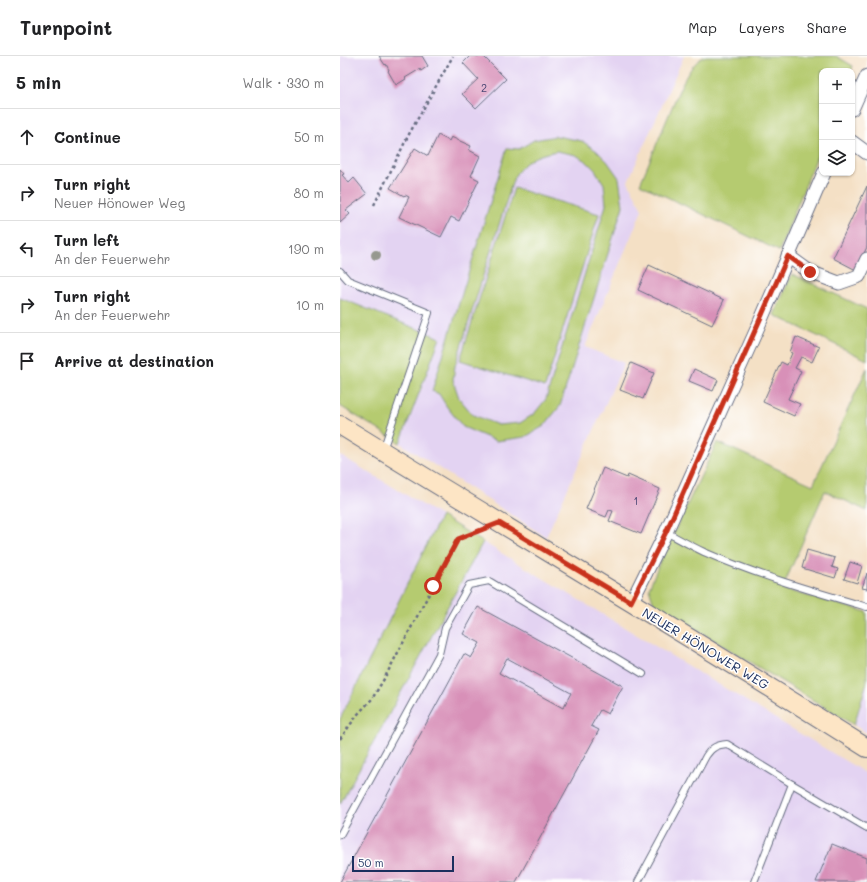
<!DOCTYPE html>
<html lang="en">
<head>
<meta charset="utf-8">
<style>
  :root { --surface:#fff; --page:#f6f6f6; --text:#202124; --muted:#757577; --line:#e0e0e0 }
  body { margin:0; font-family:Mali,sans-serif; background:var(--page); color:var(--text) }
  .controls { position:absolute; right:12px; top:12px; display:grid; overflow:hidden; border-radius:8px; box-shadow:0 1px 3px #0004 }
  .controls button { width:36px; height:36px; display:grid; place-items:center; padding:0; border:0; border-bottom:1px solid var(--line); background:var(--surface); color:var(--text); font:20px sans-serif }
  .scale { position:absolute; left:12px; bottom:10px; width:102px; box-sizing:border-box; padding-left:4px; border:2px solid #1b2f5e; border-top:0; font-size:11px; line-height:14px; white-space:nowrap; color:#1b2f5e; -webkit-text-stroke:3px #fff; paint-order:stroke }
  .stop { position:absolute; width:12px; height:12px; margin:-9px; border:3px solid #c8321e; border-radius:50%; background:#fff }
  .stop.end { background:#c8321e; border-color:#fff; box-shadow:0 1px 4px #0008 }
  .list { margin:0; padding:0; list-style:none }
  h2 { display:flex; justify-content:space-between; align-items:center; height:52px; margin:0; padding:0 16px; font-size:17px }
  h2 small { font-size:13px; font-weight:400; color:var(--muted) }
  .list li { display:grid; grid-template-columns:26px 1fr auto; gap:12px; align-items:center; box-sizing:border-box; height:56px; padding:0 16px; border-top:1px solid var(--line) }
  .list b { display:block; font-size:15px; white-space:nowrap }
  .list p { margin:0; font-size:13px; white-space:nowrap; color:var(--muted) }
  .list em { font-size:13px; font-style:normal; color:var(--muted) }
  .icon { flex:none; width:22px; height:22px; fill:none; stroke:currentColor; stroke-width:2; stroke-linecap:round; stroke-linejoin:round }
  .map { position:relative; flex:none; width:527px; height:826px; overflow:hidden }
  header { display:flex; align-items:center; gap:24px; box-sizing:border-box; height:56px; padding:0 20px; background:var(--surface); border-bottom:1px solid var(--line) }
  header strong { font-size:19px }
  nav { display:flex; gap:22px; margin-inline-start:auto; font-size:14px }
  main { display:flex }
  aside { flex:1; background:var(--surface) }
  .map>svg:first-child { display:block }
  .built { fill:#e3d3f2 }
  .green { fill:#b5cb70; stroke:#687d67; fill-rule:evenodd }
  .building { fill:#d890b8; fill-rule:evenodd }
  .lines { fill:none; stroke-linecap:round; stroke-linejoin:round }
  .service-casing { stroke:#676d82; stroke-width:8 }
  .minor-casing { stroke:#676d82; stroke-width:15 }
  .secondary-casing { stroke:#676d82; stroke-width:20 }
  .path { stroke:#676d82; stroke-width:2.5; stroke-dasharray:3 3; stroke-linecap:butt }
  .service { stroke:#fff; stroke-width:6 }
  .minor { stroke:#fff; stroke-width:13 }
  .secondary { stroke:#fde5c5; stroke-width:18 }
  .tree { fill:#96988f }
  .route { stroke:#c8321e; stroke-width:5 }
  .labels { text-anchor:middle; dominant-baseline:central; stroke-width:3; stroke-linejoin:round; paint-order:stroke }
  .number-label { font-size:11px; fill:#4a4774 }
  .street-label { font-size:13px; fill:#1b2f5e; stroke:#fff }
</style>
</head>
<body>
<header>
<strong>Turnpoint</strong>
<nav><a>Map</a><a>Layers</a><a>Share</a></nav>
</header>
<main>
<aside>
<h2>5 min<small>Walk · 330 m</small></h2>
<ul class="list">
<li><svg class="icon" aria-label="ahead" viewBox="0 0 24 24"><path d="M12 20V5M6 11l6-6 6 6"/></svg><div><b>Continue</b></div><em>50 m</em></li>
<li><svg class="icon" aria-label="right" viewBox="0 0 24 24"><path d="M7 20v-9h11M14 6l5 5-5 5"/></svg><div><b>Turn right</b><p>Neuer Hönower Weg</p></div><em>80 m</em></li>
<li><svg class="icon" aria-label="left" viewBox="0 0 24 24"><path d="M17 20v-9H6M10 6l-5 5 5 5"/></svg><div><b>Turn left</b><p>An der Feuerwehr</p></div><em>190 m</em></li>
<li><svg class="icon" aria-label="right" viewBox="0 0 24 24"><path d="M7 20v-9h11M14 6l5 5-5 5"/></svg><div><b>Turn right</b><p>An der Feuerwehr</p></div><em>10 m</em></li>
<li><svg class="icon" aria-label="arrive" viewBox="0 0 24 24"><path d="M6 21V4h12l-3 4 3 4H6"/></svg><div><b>Arrive at destination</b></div></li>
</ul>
</aside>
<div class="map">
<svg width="527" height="826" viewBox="0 0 527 826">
  <rect width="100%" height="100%" fill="#fff"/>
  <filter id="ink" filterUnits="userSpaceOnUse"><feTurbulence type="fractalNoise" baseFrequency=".025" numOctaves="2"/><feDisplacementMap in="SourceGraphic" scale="8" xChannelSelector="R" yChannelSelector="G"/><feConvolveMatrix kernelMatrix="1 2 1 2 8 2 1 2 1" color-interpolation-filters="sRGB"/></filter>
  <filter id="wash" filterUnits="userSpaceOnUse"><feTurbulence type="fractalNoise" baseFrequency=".012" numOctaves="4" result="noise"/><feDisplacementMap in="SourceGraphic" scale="16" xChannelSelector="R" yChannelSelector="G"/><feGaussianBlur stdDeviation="0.9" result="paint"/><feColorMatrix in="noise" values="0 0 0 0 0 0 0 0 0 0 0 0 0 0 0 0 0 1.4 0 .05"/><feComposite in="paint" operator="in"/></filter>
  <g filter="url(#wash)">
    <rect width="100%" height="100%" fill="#f4e0c5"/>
    <!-- built -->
    <g class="built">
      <polygon points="0,0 344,0 288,125 302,154 245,291 284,307 206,481 60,387 100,282 0,242"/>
      <polygon points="0,399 101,460 0,663"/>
      <polygon points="143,486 527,718 527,826 0,826 0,748"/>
      <polygon points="527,626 527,677 514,669"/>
    </g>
    <!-- green -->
    <g class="green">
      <path d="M 365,0 L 496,0 L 513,10 L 511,15 L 482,15 L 482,88 L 439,195 L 300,128 L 340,32 C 346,20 353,6 365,0 Z"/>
      <path d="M 216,80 L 242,85 L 257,95 L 267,105 L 279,122 L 283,150 L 220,350 L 204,370 L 185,381 L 156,385 L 123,371 L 107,351 L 99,338 L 92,335 L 167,92 L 179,93 L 194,84 ZM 217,95 L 236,99 L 247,106 L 255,114 L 264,128 L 266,149 L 206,343 L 194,358 L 180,367 L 158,369 L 133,359 L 119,342 L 113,324 L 115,310 L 174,121 C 186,103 196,99 217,95 Z"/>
      <polygon points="174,132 259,158 205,331 120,304"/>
      <polygon points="452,218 527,253 527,304 434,259"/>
      <polygon points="0,242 100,282 60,387 0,350"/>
      <polygon points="527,312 527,455 485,435 442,533 527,556 527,626 514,669 314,548 309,532 319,508 377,386 473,429"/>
      <polygon points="101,460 143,486 0,748 0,663"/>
    </g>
    <g id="blocks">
      <!-- building -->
      <g class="building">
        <polygon points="39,0 82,0 88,10 81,15 80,13 65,22 66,23 56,29 48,15 49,14 46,8 45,9"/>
        <polygon points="130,0 143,0 166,23 136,52 122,38 138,23 123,7"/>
        <polygon points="98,79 109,85 111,81 131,90 129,94 140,100 131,120 139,124 119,165 111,161 101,181 59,161 69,141 65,139 64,140 50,132 75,92 88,100"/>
        <polygon points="0,113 4,118 2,119 9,127 14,122 27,138 6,154 10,158 0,167"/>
        <polygon points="527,130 527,191 516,214 493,202"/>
        <polygon points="309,209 384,244 372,269 298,234"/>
        <polygon points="456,281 479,291 472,306 461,301 455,312 461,315 448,343 460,348 454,360 423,346 441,306 447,309 452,297 450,296"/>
        <polygon points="291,307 314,317 303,343 280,334"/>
        <polygon points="354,313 378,324 373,335 349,325"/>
        <polygon points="263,412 287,422 288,419 320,433 301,478 269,465 273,455 269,454 266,461 246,453"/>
        <polygon points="467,494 495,502 492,511 498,513 495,522 462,512"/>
        <polygon points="510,506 522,510 517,527 504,523"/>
        <polygon points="527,517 527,533 522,532"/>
        <path d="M 138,551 L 283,630 L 268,658 L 260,654 L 251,670 L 259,674 L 176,826 L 0,826 L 124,598 L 131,602 L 140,587 L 123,578 ZM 167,602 L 231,637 L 223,652 L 159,617 Z"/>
        <polygon points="492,788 527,802 527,826 476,826"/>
      </g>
    </g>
  </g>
  <g filter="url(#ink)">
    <use href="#blocks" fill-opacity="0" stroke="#676d82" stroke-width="1"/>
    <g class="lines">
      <!-- service casing -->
      <g class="service-casing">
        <g id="service">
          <polyline points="0,215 8,224 89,257 43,394"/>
          <path d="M 326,476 C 339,483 351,490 364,496 C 417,519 472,535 527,551"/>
          <polyline points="0,779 99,598 105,572 129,529 149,525 303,618"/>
          <path d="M 298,826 L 366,700 C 372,691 377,689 387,688 L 452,728 L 527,772"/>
          <polyline points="414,826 452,728"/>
        </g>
      </g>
      <!-- minor casing -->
      <g class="minor-casing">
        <g id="minor">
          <polyline points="512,53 527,20"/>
          <polyline points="512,86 527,97"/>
          <polyline points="448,200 470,216 499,227 519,220 527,203"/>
          <polyline points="291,547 326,476 417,273 484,117"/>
        </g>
      </g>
      <!-- secondary casing -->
      <g class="secondary-casing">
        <path id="secondary" d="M 0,369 C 175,477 353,582 527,692"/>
      </g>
      <!-- path -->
      <g class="path">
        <polyline points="34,149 68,80 113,0"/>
        <polyline points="0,683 18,658 32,643 44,623 118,483 142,474"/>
      </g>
      <!-- service -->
      <use href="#service" class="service"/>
      <!-- minor -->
      <use href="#minor" class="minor"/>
      <!-- secondary -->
      <use href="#secondary" class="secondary"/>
    </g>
    <!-- trees -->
    <circle class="tree" cx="36" cy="199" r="5"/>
  </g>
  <g class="lines" filter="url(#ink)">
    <!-- route -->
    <polyline class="route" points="93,530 118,483 159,467 291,546 326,476 448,200 470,216"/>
  </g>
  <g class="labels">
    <!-- number labels -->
    <g class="number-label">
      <text x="144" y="31">2</text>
      <text x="296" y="444">1</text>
    </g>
    <!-- street labels -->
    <g class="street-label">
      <text transform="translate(366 592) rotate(31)">NEUER HÖNOWER WEG</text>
    </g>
  </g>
</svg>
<div class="controls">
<button>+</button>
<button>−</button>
<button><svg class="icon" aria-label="layers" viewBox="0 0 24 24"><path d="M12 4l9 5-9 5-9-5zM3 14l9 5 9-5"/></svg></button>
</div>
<div class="scale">50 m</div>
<div class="stop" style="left:93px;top:530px"></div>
<div class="stop end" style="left:470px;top:216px"></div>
</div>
</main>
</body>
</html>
